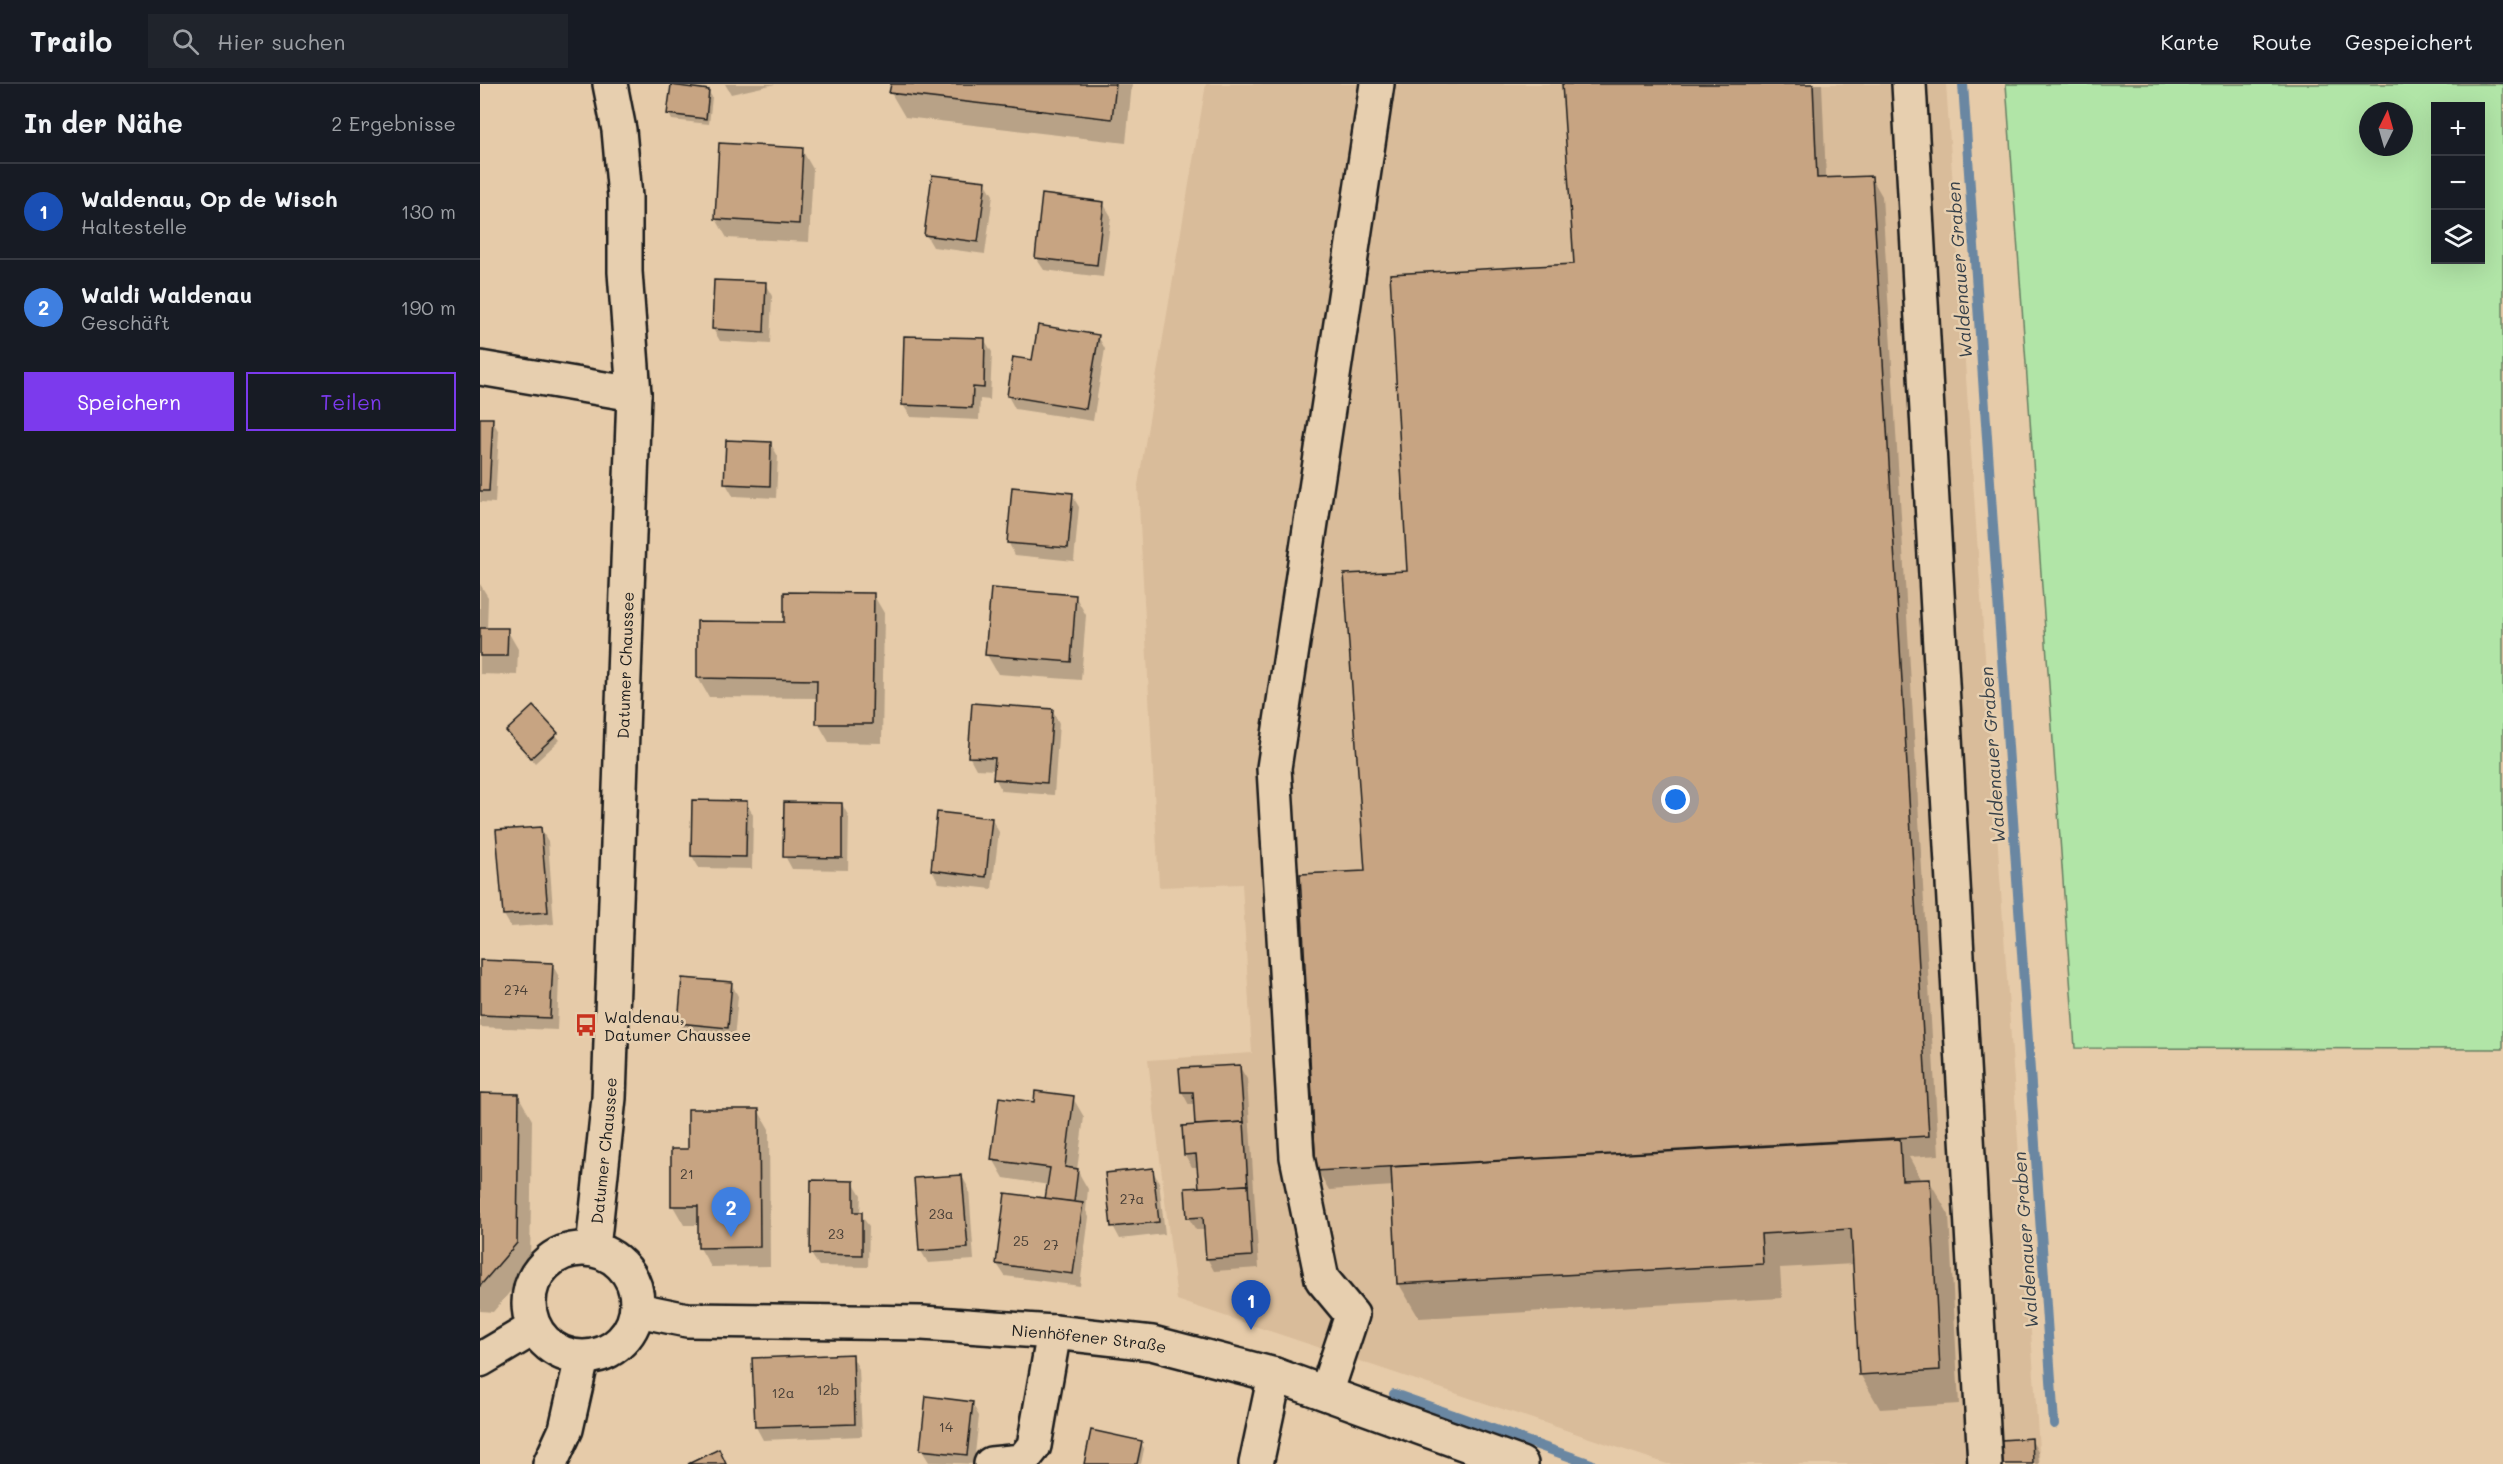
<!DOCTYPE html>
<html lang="de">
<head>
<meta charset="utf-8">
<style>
  :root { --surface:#171b24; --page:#20242c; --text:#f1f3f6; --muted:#9ea1a6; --line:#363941; --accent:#7c3aed }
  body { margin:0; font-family:Mali,sans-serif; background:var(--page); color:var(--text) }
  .controls { position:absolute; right:18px; top:18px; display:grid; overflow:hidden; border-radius:0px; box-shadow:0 6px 24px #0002 }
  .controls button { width:54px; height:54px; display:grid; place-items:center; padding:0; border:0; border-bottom:2px solid var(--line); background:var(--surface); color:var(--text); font:30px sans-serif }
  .compass { position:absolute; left:1879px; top:18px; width:54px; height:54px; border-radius:50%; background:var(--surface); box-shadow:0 6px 24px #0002; rotate:5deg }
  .you { position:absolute; left:1196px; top:716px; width:21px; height:21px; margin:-15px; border:4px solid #fff; border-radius:50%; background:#1a73e8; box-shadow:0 0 0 9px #1a73e833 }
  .badge { display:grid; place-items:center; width:39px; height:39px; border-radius:50%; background:var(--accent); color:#fff; font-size:20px; font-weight:700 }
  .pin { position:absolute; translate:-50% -50px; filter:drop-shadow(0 2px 3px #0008) }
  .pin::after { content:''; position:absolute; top:32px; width:21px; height:18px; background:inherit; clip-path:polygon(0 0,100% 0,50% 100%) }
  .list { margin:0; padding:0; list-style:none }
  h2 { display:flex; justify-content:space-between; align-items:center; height:78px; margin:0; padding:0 24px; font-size:26px }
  h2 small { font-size:20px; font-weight:400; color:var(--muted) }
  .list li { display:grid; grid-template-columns:39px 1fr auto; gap:18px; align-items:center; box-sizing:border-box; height:96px; padding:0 24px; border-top:2px solid var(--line) }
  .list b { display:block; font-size:22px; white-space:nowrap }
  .list p { margin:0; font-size:20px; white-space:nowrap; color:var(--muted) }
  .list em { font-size:20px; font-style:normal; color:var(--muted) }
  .actions { display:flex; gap:12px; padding:18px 24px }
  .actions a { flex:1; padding:14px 0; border:2px solid var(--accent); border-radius:0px; text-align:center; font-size:21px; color:var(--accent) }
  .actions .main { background:var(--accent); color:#fff }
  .icon { flex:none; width:33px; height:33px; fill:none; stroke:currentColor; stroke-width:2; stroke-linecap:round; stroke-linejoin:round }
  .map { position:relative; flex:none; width:2023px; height:1380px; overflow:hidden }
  header { display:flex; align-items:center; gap:36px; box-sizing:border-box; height:84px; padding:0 30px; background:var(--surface); border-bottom:2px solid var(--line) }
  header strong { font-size:28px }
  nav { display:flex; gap:33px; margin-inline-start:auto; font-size:21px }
  .search { width:420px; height:54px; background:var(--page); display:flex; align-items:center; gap:15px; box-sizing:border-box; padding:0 21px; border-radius:0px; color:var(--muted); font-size:22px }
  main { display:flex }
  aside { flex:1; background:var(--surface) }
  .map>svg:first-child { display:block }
  .built { fill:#d9bc9a }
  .green { fill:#b1e5a7; stroke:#668062; stroke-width:1.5; fill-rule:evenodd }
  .shadow { fill:#0003 }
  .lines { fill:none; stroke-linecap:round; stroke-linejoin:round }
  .stream { stroke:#6b87a2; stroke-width:10 }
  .building { fill:#c7a482; stroke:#1c1c1c; stroke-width:1.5 }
  .minor-casing { stroke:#1c1c1c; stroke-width:38 }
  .minor { stroke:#e7cfaf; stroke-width:33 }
  .labels { text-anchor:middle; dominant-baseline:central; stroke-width:5; stroke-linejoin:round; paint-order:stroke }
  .number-label { font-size:14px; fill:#473e36 }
  .street-label { font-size:16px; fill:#1c1c1c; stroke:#e7cfaf }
  .poi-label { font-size:16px; fill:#1c1c1c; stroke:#e7cfaf; text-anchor:start }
  .water-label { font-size:18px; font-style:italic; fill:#364049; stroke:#e7cfaf }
</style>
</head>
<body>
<header>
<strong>Trailo</strong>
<div class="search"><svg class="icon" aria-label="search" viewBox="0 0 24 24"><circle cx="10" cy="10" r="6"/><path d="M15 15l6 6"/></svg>Hier suchen</div>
<nav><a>Karte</a><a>Route</a><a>Gespeichert</a></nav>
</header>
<main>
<aside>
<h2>In der Nähe<small>2 Ergebnisse</small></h2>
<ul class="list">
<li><span class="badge" style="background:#1a4fb4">1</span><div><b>Waldenau, Op de Wisch</b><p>Haltestelle</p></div><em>130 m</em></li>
<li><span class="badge" style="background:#3f7fe0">2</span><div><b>Waldi Waldenau</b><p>Geschäft</p></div><em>190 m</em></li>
</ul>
<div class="actions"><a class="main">Speichern</a><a>Teilen</a></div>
</aside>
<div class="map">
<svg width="2023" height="1380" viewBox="0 0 2023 1380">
  <rect width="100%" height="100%" fill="#e6cba9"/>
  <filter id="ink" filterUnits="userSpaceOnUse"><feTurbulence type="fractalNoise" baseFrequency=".0167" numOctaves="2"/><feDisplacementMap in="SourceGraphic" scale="12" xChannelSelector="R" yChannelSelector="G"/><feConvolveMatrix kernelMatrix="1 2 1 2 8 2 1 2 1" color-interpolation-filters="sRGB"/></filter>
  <g filter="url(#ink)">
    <!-- built -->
    <polygon class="built" points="726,0 1466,0 1560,1380 1187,1380 697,1216 668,976 772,969 762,800 679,803 658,401"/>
    <!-- green -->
    <path class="green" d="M 1526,0 L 2023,0 L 2023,965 L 1595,964 ZM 1956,22 L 2000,22 L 2000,176 L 1956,176 ZM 1888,27 L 1924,27 L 1924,63 L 1888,63 Z"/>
    <!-- shadow -->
    <g class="shadow">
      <polygon points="245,0 295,0 251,10"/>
      <polygon points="412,0 652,0 646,59 425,33 411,9"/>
      <polygon points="1084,0 1342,0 1346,95 1391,93 1402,112 1459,1071 1429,1073 1439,1091 1440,1097 1449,1096 1469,1131 1479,1320 1400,1325 1380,1290 1374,1180 1300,1184 1302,1214 939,1234 919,1200 914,1102 849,1106 838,1087 821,791 887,788 929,488 1096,182"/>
      <polygon points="228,7 232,13 229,40 192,36 189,30"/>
      <polygon points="322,66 333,85 329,158 247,154 236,135"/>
      <polygon points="505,98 513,111 505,170 453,163 446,151"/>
      <polygon points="623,119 631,132 623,193 564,186 556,174"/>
      <polygon points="285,200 292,212 290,260 240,257 233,245"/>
      <polygon points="618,252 625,265 613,337 535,325 528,312 553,278"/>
      <polygon points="504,255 512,268 510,316 500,315 499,336 431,333 423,321"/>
      <polygon points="0,335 12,336 19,348 15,419 0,418"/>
      <polygon points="290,359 298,372 296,414 253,412 246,400"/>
      <polygon points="592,411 599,423 594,477 535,471 528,458"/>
      <polygon points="0,500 8,513 7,546 27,546 38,565 37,591 0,590"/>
      <polygon points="393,510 404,529 402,659 349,658 338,639 338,614 229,613 218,594 219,538 306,539"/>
      <polygon points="595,512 606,531 601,596 518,590 507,571"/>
      <polygon points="53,624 80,656 55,679 28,647"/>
      <polygon points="572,626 579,639 574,711 522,707 515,694 516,686 496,685 489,672"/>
      <polygon points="266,718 273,731 272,785 219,784 212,772"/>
      <polygon points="362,720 369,733 368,786 312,785 305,772"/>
      <polygon points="512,736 519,748 512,805 459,799 452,786"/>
      <polygon points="60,744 68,757 74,840 31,843 24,831"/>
      <polygon points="0,877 72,880 79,893 77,946 0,943"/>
      <polygon points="251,899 258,912 254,956 207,952 200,939"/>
      <polygon points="759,982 767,995 779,1184 734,1187 727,1174 725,1146 716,1146 708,1133 721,1105 719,1083 712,1083 705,1071 717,1043 716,1020 709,1021 702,1008"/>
      <polygon points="0,1011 38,1011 52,1036 50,1184 13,1228 0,1227"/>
      <polygon points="593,1014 604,1033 597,1086 608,1105 606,1127 609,1133 600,1202 525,1192 517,1180 567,1116 569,1101 524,1094 513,1075 555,1019"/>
      <polygon points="278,1026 289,1045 290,1182 231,1183 220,1164 220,1141 204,1141 193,1122 210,1066"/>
      <polygon points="672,1086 679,1098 685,1150 640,1155 633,1142"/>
      <polygon points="482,1092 489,1105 494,1176 448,1179 441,1167"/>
      <polygon points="373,1098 381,1111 380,1130 389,1142 388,1183 339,1182 331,1170"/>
      <polygon points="372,1272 379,1285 382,1352 283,1356 276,1343 274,1276"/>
      <polygon points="492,1319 499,1332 494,1380 449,1378 441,1365"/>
      <polygon points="1551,1355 1558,1368 1559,1380 1524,1380"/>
      <polygon points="661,1359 664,1365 661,1380 606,1380"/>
    </g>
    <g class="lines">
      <!-- stream -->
      <g class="stream">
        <polyline points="1483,0 1574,1340"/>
        <polyline points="914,1310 1111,1380"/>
      </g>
    </g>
    <!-- building -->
    <g class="building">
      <polygon points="411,0 636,0 632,35 409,9"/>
      <polygon points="1082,0 1333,0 1337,94 1392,92 1449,1052 836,1087 820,790 885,787 864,490 927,487 910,190 1094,180"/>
      <polygon points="191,1 229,6 226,35 187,30"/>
      <polygon points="239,59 323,64 319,140 235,135"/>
      <polygon points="452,91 506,97 498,158 444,151"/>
      <polygon points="562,110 624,118 617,181 555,174"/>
      <polygon points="234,196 286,198 284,248 232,245"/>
      <polygon points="558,241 619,251 606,325 527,312 533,273 552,276"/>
      <polygon points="424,252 505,254 504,304 493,303 492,324 422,321"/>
      <polygon points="0,334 13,334 9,407 0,407"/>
      <polygon points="246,356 291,358 290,402 244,400"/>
      <polygon points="532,403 593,409 588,464 527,459"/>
      <polygon points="511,504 596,511 591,578 505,571"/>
      <polygon points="304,508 394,509 392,640 336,640 337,596 217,594 217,537 304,538"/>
      <polygon points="0,544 28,544 27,572 0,572"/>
      <polygon points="492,619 573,625 567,699 513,695 515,674 488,673"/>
      <polygon points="53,622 78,649 51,674 26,647"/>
      <polygon points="212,716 267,717 266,773 211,772"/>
      <polygon points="304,718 362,719 362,774 303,773"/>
      <polygon points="457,728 512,734 506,793 451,786"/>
      <polygon points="61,743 68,828 23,831 16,746"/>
      <polygon points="0,876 73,879 70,934 0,931"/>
      <polygon points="202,894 252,898 248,944 198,939"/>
      <polygon points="760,981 764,1038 715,1041 713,1008 701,1008 699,984"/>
      <polygon points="555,1007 594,1012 585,1083 598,1085 594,1118 565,1115 570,1084 511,1076 519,1013 554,1018"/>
      <polygon points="0,1009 39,1010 37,1159 0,1202"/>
      <polygon points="208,1025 279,1025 280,1163 218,1164 218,1122 191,1122 191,1065 208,1065"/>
      <polygon points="764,1038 768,1101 719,1104 716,1070 704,1071 702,1042"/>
      <polygon points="1420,1055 1422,1096 1450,1095 1460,1286 1379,1291 1371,1145 1281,1150 1283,1180 917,1200 911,1083"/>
      <polygon points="673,1084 679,1138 631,1143 625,1089"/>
      <polygon points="482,1091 488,1164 439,1167 434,1094"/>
      <polygon points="331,1096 374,1097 374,1128 382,1128 382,1171 330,1170"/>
      <polygon points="768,1101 772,1172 726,1175 723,1133 707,1134 705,1104"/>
      <polygon points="525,1109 603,1119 593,1190 516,1180"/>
      <polygon points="373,1270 375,1340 275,1343 272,1274"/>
      <polygon points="446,1312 493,1318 487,1371 440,1366"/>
      <polygon points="611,1346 662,1357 657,1380 604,1380"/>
      <polygon points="1552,1354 1553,1380 1523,1380 1521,1356"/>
      <polygon points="239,1365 246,1380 208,1380"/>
    </g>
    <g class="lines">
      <!-- minor casing -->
      <g class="minor-casing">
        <g id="minor">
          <polyline points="1429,0 1505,1380"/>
          <polyline points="0,284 154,310"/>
          <path id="s1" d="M 113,1164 L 129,1014 L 154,310 L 145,188 L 145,113 L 139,46 L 130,0"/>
          <circle cx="103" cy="1219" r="54"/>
          <path id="s2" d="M 158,1226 L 207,1236 L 442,1239 L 574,1248 L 672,1259 L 795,1291 L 1041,1380"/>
          <polyline points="0,1276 54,1244"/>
          <polyline points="846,1309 872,1231 842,1195 817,1073 794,684 897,0"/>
          <polyline points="70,1380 86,1345 102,1274"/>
          <polyline points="511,1380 542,1377 554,1362 574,1248"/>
          <polyline points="776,1380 795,1291"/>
        </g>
      </g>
      <!-- minor -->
      <use href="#minor" class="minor"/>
    </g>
  </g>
  <!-- icons -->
  <defs>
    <g id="bus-bare" transform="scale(1.8)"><path d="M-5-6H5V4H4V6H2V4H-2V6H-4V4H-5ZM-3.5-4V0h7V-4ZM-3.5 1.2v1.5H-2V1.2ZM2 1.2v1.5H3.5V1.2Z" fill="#c8321e" stroke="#e7cfaf" stroke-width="2.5" paint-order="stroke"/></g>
  </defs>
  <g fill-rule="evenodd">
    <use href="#bus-bare" x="106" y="941"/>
  </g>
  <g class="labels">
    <!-- number labels -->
    <g class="number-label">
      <text x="36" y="905">274</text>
      <text x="207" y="1089">21</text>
      <text x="652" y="1114">27a</text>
      <text x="461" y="1129">23a</text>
      <text x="356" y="1149">23</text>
      <text x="541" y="1156">25</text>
      <text x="571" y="1160">27</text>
      <text x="348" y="1305">12b</text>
      <text x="303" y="1308">12a</text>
      <text x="466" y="1342">14</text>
    </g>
    <!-- street labels -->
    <g class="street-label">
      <text stroke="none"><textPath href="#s1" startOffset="584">Datumer Chaussee</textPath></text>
      <text stroke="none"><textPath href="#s1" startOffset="98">Datumer Chaussee</textPath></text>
      <text stroke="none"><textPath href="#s2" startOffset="453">Nienhöfener Straße</textPath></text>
    </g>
    <!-- poi labels -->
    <g class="poi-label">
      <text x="124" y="932">Waldenau,<tspan x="124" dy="18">Datumer Chaussee</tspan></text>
    </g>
    <!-- water labels -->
    <g class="water-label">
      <text transform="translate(1479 186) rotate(-94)">Waldenauer Graben</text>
      <text transform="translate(1512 671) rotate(-94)">Waldenauer Graben</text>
      <text transform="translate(1545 1156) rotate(-94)">Waldenauer Graben</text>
    </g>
  </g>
</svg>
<div class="controls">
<button>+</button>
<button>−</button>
<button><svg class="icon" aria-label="layers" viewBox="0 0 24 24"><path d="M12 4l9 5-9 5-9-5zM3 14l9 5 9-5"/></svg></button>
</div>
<svg class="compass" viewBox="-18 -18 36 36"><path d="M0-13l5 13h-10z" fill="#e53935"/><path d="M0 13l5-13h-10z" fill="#9ea1a6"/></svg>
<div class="you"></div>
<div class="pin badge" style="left:771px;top:1246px;background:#1a4fb4">1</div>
<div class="pin badge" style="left:251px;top:1153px;background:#3f7fe0">2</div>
</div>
</main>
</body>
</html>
